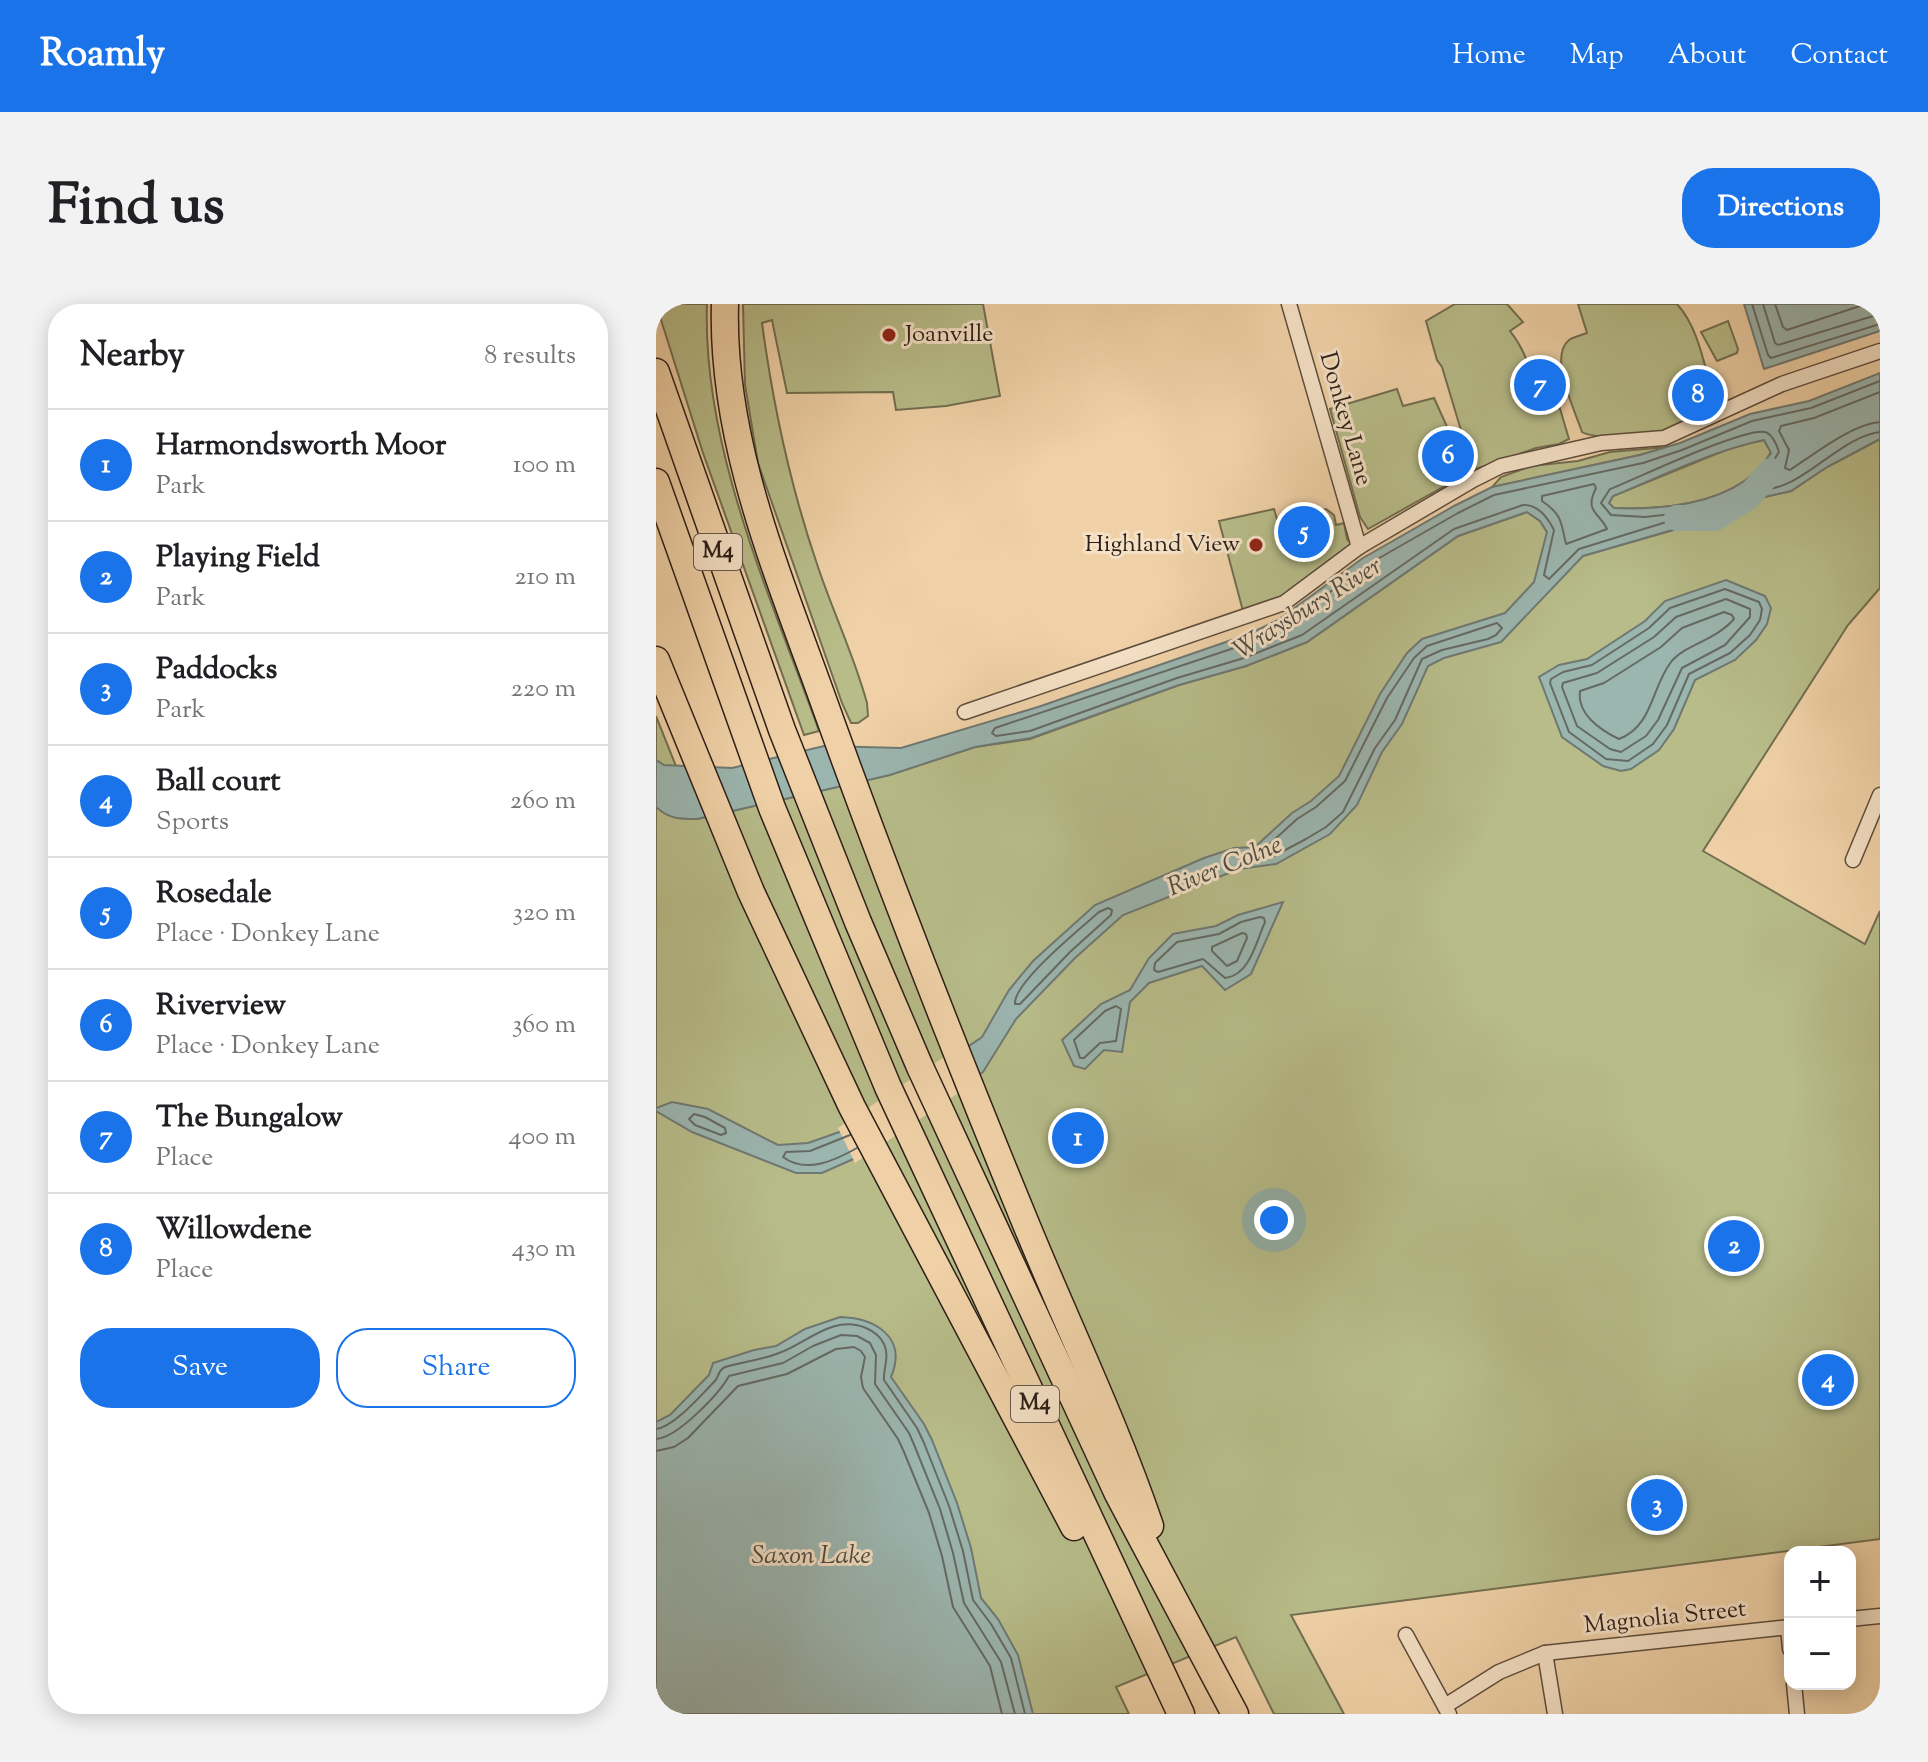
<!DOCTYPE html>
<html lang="en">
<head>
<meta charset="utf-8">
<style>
  :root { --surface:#fff; --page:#f2f2f2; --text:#202124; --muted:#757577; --line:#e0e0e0; --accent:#1a73e8 }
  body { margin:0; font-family:"Sorts Mill Goudy",serif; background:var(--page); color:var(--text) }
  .controls { position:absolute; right:24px; bottom:24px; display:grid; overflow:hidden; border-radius:16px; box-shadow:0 4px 20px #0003 }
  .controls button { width:72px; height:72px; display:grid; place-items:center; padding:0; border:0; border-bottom:2px solid var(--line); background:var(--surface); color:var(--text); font:40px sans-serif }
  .you { position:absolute; left:618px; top:916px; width:28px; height:28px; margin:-20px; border:6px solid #fff; border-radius:50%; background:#1a73e8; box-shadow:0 0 0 12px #1a73e833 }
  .badge { display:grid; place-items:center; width:52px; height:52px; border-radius:50%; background:var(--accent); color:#fff; font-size:26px; font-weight:700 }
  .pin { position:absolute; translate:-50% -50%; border:4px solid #fff; box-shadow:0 2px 8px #0006 }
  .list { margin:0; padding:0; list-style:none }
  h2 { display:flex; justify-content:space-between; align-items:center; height:104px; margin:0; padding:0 32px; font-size:34px }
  h2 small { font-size:26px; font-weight:400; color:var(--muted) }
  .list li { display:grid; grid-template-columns:52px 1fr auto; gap:24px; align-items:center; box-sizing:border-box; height:112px; padding:0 32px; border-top:2px solid var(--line) }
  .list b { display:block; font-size:30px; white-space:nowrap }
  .list p { margin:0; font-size:26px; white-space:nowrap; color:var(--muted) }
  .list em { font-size:26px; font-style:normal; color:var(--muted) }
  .actions { display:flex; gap:16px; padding:24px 32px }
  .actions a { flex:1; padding:18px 0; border:2px solid var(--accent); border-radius:32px; text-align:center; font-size:28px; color:var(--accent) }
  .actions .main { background:var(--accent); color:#fff }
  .map { position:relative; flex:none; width:1224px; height:1410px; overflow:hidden; border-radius:32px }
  header { display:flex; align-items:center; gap:48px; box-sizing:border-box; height:112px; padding:0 40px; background:var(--accent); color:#fff }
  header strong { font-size:38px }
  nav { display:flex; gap:44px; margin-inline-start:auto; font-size:28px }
  .intro { display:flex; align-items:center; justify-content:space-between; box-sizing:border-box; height:192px; padding:0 48px }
  h1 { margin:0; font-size:56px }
  .button { padding:20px 36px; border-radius:32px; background:var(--accent); color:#fff; font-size:28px; font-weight:700 }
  main { display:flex; gap:48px; padding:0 48px }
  aside { flex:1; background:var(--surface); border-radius:32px; box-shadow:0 4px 20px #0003 }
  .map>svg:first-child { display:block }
  .green { fill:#b7bc89; stroke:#726e50; stroke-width:2 }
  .water { fill:#9bb5af; stroke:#6f7973; stroke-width:2; fill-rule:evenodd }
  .pier { fill:#f0d1a7 }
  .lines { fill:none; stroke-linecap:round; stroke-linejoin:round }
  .shore { stroke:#646a64; stroke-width:2 }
  .river { stroke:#9bb5af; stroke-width:26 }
  .street-casing { stroke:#5d4c3c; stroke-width:17 }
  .highway-casing { stroke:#2c1f18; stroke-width:29 }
  .street { stroke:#f5e1c6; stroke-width:14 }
  .highway { stroke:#f0d1a7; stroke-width:26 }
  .poi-dot { fill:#8f2418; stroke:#f5e1c6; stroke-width:3 }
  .labels { text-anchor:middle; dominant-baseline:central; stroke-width:6; stroke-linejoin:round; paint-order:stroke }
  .shield { fill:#f5e1c6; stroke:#68594c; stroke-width:2 }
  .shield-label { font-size:22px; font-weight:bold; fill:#2c1f18 }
  .poi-label { font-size:24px; fill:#2c1f18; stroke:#f5e1c6; text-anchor:start }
  .street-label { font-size:24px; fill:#2c1f18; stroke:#f5e1c6 }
  .water-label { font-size:26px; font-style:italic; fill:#4d4c45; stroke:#f5e1c6 }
</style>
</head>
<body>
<header>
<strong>Roamly</strong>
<nav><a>Home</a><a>Map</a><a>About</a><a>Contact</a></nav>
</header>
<div class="intro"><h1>Find us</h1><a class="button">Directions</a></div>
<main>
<aside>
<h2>Nearby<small>8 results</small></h2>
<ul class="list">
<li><span class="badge">1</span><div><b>Harmondsworth Moor</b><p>Park</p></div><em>100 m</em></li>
<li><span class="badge">2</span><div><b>Playing Field</b><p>Park</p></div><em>210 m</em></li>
<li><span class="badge">3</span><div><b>Paddocks</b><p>Park</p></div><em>220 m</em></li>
<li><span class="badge">4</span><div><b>Ball court</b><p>Sports</p></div><em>260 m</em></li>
<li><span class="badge">5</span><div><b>Rosedale</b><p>Place · Donkey Lane</p></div><em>320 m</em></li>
<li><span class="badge">6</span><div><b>Riverview</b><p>Place · Donkey Lane</p></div><em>360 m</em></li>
<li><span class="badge">7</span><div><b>The Bungalow</b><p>Place</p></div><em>400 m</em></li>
<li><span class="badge">8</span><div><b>Willowdene</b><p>Place</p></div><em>430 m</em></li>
</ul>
<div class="actions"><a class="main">Save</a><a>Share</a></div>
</aside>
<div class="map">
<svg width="1224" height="1410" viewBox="0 0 1224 1410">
  <rect width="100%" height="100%" fill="#f0d1a7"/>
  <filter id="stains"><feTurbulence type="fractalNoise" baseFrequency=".0025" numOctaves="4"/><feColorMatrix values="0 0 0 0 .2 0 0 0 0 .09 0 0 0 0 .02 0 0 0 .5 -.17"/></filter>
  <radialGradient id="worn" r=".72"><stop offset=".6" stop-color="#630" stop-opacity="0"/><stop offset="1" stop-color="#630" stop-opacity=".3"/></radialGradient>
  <!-- green -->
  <g class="green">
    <path d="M 0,0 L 51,0 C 46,144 115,293 163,427 L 148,431 L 47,149 Z"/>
    <path d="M 87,0 L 327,0 L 344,92 L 290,102 L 240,106 L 237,88 L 131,89 L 116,16 L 106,19 C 117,101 134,181 161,260 C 176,306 198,351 211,399 L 212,412 L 202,419 L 195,419 L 186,399 L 102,159 L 89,81 Z"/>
    <path d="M 799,0 L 851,0 L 867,18 L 854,27 C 866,42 871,55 876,74 L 872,75 L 876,92 L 899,88 L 913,135 L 903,140 L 880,144 L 820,165 L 807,133 L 786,63 L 781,56 L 770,17 Z"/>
    <path d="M 922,0 L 1021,0 C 1045,26 1049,70 1061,103 C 1044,111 1026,121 1009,128 C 993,133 940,136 926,128 C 919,106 892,53 913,36 C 917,33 926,31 931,29 Z"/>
    <polygon points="1072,17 1082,45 1081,49 1061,57 1045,28"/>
    <polygon points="741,85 747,102 778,94 812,169 712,225 704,213 674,105"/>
    <polygon points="1224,135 1224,284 1192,321 1047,547 1209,640 1224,607 1224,1235 635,1311 688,1410 618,1410 580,1333 460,1383 473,1410 0,1410 0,412 41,515 233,471 319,443 374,435 523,381 590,362 651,338 802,232 871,208 884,217 891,228 927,252 1059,214 1092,193 1104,194 1135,187 1171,163"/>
    <path d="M 1108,136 L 1115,148 C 1111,155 1106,163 1100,168 C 1063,202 1004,206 957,204 L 953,199 L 957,192 L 1082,141 Z"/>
    <polygon points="1011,143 984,151 836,183 845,173 875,162 922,157 954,148"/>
    <polygon points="618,205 621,215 653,206 654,210 670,205 678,211 680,221 688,219 691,235 695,240 626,292 587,307 563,217"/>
  </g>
  <!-- water -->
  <g class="water">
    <polygon points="1088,0 1224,0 1224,27 1108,65"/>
    <path d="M 1224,69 L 1224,135 L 1171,163 L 1135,187 L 1104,194 L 1092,193 L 1058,214 L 927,252 L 845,338 L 788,354 L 772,362 L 746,420 L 726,448 L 701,501 L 674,530 L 620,560 L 583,565 L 467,611 L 419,654 L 360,715 L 327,768 L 202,853 L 166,869 L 140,869 L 36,828 L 0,807 L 0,804 L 16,798 L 52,805 L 122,841 L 152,839 L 189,826 L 326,733 L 353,686 L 377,657 L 439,601 L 548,554 L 578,544 L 599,543 L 636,509 L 655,497 L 683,472 L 724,390 L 751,349 L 766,335 L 849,309 L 878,278 L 891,228 L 884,217 L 871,208 L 802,232 L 651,338 L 590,362 L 523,381 L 375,434 L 319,443 L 234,471 L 41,515 C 23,515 13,515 0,503 L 0,456 L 8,461 L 76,464 L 168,442 L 245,444 L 382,403 L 593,330 L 622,316 L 707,254 L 798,202 L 836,183 L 984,151 L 1024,139 L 1094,110 L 1153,97 ZM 1108,136 L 1115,149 C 1110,155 1106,163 1100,168 C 1063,201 1005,206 958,204 L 953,199 L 957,192 C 1006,172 1056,147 1108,136 Z"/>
    <polygon points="1070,276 1109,292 1115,304 1111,320 1100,336 1079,356 1039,376 1018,425 1003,446 975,465 965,467 947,462 906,433 883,373 903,361 931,355 989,317 1009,297"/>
    <polygon points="627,598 595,670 569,686 546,662 493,679 474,698 466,748 448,746 429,765 418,762 406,736 445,700 474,686 493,654 517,630 560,622 582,611"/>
    <path d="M 184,1013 C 219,1014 252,1033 235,1073 L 268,1120 L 276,1136 L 301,1199 L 315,1244 L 325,1294 L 342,1315 L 362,1351 L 377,1410 L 0,1410 L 0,1118 L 14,1111 L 53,1071 L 57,1059 L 98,1046 L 120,1042 L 149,1025 Z"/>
  </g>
  <!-- pier -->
  <polygon class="pier" points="309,739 323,775 199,859 182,824"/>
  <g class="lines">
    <!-- shore -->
    <g class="shore">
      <polyline points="1096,0 1112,51 1115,54 1224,20"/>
      <polyline points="1107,0 1119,39 1122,41 1224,10"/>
      <polyline points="1119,0 1127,23 1131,26 1210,0"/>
      <path d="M 1224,77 L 1155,104 L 1096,117 L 1026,146 L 987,159 L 838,191 L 802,209 L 711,261 L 627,322 L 596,338 L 339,424 L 336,429 L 340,432 L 374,427 L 521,374 L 588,354 L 646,331 L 798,225 L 867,201 C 882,200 892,214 898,226 L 888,271 L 893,275 L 923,245 L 1020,215 L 1016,210 L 989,213 L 955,211 L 945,199 L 954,185 C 980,175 1088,123 1109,128 C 1117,130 1121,142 1123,148 L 1108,172 L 1098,180 L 1099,185 C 1142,192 1181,133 1224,128"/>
      <path d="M 1224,88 L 1158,114 L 1125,122 L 1123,127 L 1133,146 L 1129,164 L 1134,166 C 1157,151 1196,120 1224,118"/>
      <path d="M 938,180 L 940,184 C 928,208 943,208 951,225 L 910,240 C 905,220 907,211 886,197 L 886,192 Z"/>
      <polygon points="1069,285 1103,298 1106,305 1104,316 1094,331 1074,349 1033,370 1011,421 997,440 972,457 950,455 913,428 894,379 895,375 907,368 936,361 993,324 1014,304"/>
      <polygon points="1070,295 1094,305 1094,313 1069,341 1026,364 1002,416 990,432 965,448 954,445 921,422 906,383 907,379 941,369 998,333 1020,313"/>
      <path d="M 1068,308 L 1076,311 L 1078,315 C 1059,337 1028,341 1015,358 C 995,384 997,422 963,435 C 944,426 921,410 924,387 L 948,379 L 1005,343 L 1026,324 Z"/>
      <polygon points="841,319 846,324 840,331 832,335 786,346 766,355 739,416 719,444 687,508 670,523 650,535 618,552 607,552 607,546 641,515 660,503 689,477 731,394 758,354 771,342"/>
      <path d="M 452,604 L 456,606 L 455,611 L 414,648 L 364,700 L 359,700 C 357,679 425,624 443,608 Z"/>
      <path d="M 604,613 L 608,614 L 609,618 C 600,638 594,671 569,674 L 547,655 L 502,668 L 498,666 L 499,659 L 521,638 L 563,630 L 585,618 Z"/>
      <polygon points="586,629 590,630 591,634 581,657 571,662 556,647 556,643"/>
      <polygon points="460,702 465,705 460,737 444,739 428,754 424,754 418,736 449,707"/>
      <polygon points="38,810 49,813 69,824 70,829 65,831 39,821 33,815"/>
      <path d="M 194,831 L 154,847 L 130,848 L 127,853 C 150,870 178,857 201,844"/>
      <path d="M 0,1125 C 18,1123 45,1091 58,1078 C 64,1072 61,1067 69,1063 C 86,1058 106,1056 123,1049 C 151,1039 177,1010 210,1024 C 217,1027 224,1032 228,1040 C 234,1053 227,1064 228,1076 L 261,1124 L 268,1139 L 293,1202 L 307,1247 L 317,1296 L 335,1320 L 355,1354 L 369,1410"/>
      <path d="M 0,1135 C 21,1134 63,1090 73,1072 L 127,1059 L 157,1042 L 185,1031 L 201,1032 L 214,1039 L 220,1051 L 219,1080 L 253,1129 L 259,1143 L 284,1205 L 297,1249 L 308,1299 L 345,1358 L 359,1410"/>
      <polyline points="0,1147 18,1143 32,1134 82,1082 131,1070 180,1045 198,1043 205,1047 209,1053 205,1073 207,1084 242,1135 248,1148 273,1209 286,1252 297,1303 334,1362 346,1410"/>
    </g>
    <!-- river -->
    <polyline class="river" points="1021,214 1059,214 1092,193 1115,167"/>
    <!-- street casing -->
    <g class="street-casing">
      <g id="street">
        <polyline points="633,0 703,243"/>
        <polyline points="309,408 628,299 703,243 817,176 845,162 945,139 1008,134 1126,80 1224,47"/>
        <polyline points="1197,556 1224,491"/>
        <polyline points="1194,1315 1224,1312"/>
        <polyline points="1132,1323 1134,1345"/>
        <polyline points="750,1331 793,1410"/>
        <polyline points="889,1349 899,1410"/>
        <polyline points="1138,1380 1141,1410"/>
        <polyline points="789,1402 843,1368 889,1349 1134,1323"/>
      </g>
    </g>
    <!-- highway casing -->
    <g class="highway-casing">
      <g id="highway">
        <path d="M 69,0 C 65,136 120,265 165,390 C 229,569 298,745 370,920 C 411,1020 459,1119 494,1222"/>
        <polyline points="0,68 126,426 202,618 264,763 462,1190 579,1410"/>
        <polyline points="0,178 116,504 232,783 525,1410"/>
        <polyline points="0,356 95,588 196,803 418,1223"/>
      </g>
    </g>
    <!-- street -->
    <use href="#street" class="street"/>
    <!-- highway -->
    <use href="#highway" class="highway"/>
  </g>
  <!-- markers -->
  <g class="poi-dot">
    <circle cx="233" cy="31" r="8"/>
    <circle cx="600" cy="241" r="8"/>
  </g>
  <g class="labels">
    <!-- shield labels -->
    <g class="shield">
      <rect x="38" y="230" width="48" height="36" rx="6"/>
      <rect x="355" y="1082" width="48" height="36" rx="6"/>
    </g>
    <g class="shield-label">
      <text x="62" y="248">M4</text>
      <text x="379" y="1100">M4</text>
    </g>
    <!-- poi labels -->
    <g class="poi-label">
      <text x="249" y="31">Joanville</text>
      <text x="584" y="241" text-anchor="end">Highland View</text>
    </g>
    <!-- street labels -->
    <g class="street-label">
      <text transform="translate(689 115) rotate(74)">Donkey Lane</text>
      <text transform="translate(1009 1314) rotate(-6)">Magnolia Street</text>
    </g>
    <!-- water labels -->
    <g class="water-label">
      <text transform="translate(652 305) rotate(-32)">Wraysbury River</text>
      <text transform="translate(569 563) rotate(-22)">River Colne</text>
      <text x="155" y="1252">Saxon Lake</text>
    </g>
  </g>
  <rect width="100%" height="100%" filter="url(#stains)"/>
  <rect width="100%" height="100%" fill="url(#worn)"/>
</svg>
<div class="controls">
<button>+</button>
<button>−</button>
</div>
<div class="you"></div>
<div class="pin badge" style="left:422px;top:834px">1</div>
<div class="pin badge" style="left:1078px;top:942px">2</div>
<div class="pin badge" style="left:1001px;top:1201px">3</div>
<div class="pin badge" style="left:1172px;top:1076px">4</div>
<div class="pin badge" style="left:648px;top:228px">5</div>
<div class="pin badge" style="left:792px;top:152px">6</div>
<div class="pin badge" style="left:884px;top:81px">7</div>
<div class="pin badge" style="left:1042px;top:91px">8</div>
</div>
</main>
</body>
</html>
